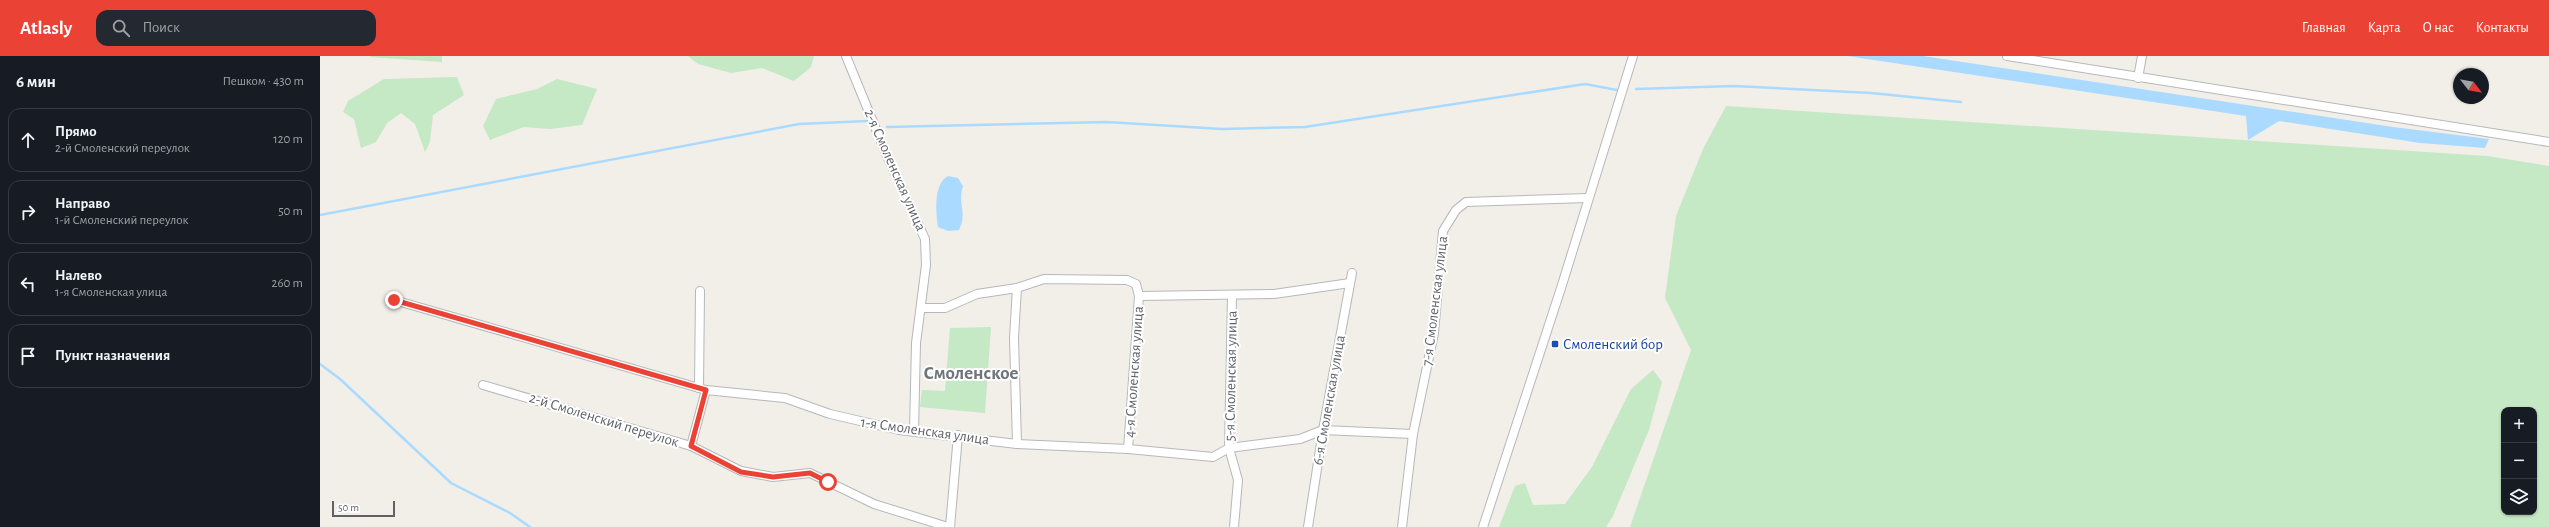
<!DOCTYPE html>
<html lang="ru">
<head>
<meta charset="utf-8">
<style>
  :root { --surface:#171b24; --page:#242831; --text:#f1f3f6; --muted:#9ea1a6; --line:#363941; --accent:#ea4335 }
  body { margin:0; font-family:"Alegreya Sans",sans-serif; background:var(--page); color:var(--text) }
  .controls { position:absolute; right:12px; bottom:12px; display:grid; overflow:hidden; border-radius:8px; box-shadow:0 1px 3px #0004 }
  .controls button { width:36px; height:36px; display:grid; place-items:center; padding:0; border:0; border-bottom:1px solid var(--line); background:var(--surface); color:var(--text); font:20px sans-serif }
  .compass { position:absolute; left:2133px; top:12px; width:36px; height:36px; border-radius:50%; background:var(--surface); box-shadow:0 1px 3px #0004; rotate:121deg }
  .scale { position:absolute; left:12px; bottom:10px; width:63px; box-sizing:border-box; padding-left:4px; border:2px solid #5f6368; border-top:0; font-size:11px; line-height:14px; white-space:nowrap; color:#5f6368; -webkit-text-stroke:3px #fff; paint-order:stroke }
  .stop { position:absolute; width:12px; height:12px; margin:-9px; border:3px solid #ea4335; border-radius:50%; background:#fff }
  .stop.end { background:#ea4335; border-color:#fff; box-shadow:0 1px 4px #0008 }
  .list { margin:0; padding:0; list-style:none }
  h2 { display:flex; justify-content:space-between; align-items:center; height:52px; margin:0; padding:0 16px; font-size:17px }
  h2 small { font-size:13px; font-weight:400; color:var(--muted) }
  .list li { display:grid; grid-template-columns:26px 1fr auto; gap:12px; align-items:center; box-sizing:border-box; height:64px; margin:0 8px 8px; padding:0 8px; border:1px solid var(--line); border-radius:12px }
  .list b { display:block; font-size:15px; white-space:nowrap }
  .list p { margin:0; font-size:13px; white-space:nowrap; color:var(--muted) }
  .list em { font-size:13px; font-style:normal; color:var(--muted) }
  .icon { flex:none; width:22px; height:22px; fill:none; stroke:currentColor; stroke-width:2; stroke-linecap:round; stroke-linejoin:round }
  .map { position:relative; flex:none; width:2229px; height:471px; overflow:hidden }
  header { display:flex; align-items:center; gap:24px; box-sizing:border-box; height:56px; padding:0 20px; background:var(--accent); color:#fff }
  header strong { font-size:19px }
  nav { display:flex; gap:22px; margin-inline-start:auto; font-size:14px }
  .search { width:280px; height:36px; background:var(--page); display:flex; align-items:center; gap:10px; box-sizing:border-box; padding:0 14px; border-radius:12px; color:var(--muted); font-size:15px }
  main { display:flex }
  aside { flex:1; background:var(--surface) }
  .map>svg:first-child { display:block }
  .green { fill:#c5e8c5; fill-rule:evenodd }
  .water { fill:#aadaff }
  .lines { fill:none; stroke-linecap:round; stroke-linejoin:round }
  .stream { stroke:#aadaff; stroke-width:2.5 }
  .street-casing { stroke:#b5b8bc; stroke-width:10 }
  .street { stroke:#fff; stroke-width:8 }
  .route { stroke:#ea4335; stroke-width:5 }
  .transit-dot { fill:#1a4fb4; stroke:#fff; stroke-width:1.5 }
  .labels { text-anchor:middle; dominant-baseline:central; stroke-width:4; stroke-linejoin:round; paint-order:stroke }
  .street-label { font-size:15px; fill:#5f6368; stroke:#fff }
  .transit-label { font-size:15px; fill:#164399; stroke:#fff; text-anchor:start }
  .district-label { font-size:19px; font-weight:bold; fill:#70757a; stroke:#fff }
</style>
</head>
<body>
<header>
<strong>Atlasly</strong>
<div class="search"><svg class="icon" aria-label="search" viewBox="0 0 24 24"><circle cx="10" cy="10" r="6"/><path d="M15 15l6 6"/></svg>Поиск</div>
<nav><a>Главная</a><a>Карта</a><a>О нас</a><a>Контакты</a></nav>
</header>
<main>
<aside>
<h2>6 мин<small>Пешком · 430 m</small></h2>
<ul class="list">
<li><svg class="icon" aria-label="ahead" viewBox="0 0 24 24"><path d="M12 20V5M6 11l6-6 6 6"/></svg><div><b>Прямо</b><p>2-й Смоленский переулок</p></div><em>120 m</em></li>
<li><svg class="icon" aria-label="right" viewBox="0 0 24 24"><path d="M7 20v-9h11M14 6l5 5-5 5"/></svg><div><b>Направо</b><p>1-й Смоленский переулок</p></div><em>50 m</em></li>
<li><svg class="icon" aria-label="left" viewBox="0 0 24 24"><path d="M17 20v-9H6M10 6l-5 5 5 5"/></svg><div><b>Налево</b><p>1-я Смоленская улица</p></div><em>260 m</em></li>
<li><svg class="icon" aria-label="arrive" viewBox="0 0 24 24"><path d="M6 21V4h12l-3 4 3 4H6"/></svg><div><b>Пункт назначения</b></div></li>
</ul>
</aside>
<div class="map">
<svg width="2229" height="471" viewBox="0 0 2229 471">
  <rect width="100%" height="100%" fill="#f1efe8"/>
  <!-- green -->
  <g class="green">
    <polygon points="51,0 122,0 122,6 50,1"/>
    <polygon points="368,0 494,0 491,11 474,25 442,12 411,17 378,8"/>
    <polygon points="137,21 144,39 113,59 110,86 105,96 95,68 81,57 67,67 56,86 41,92 34,63 23,56 28,45 64,23"/>
    <polygon points="237,23 277,33 262,69 230,73 204,71 170,84 163,70 176,43 217,33"/>
    <path d="M 1406,50 L 2167,100 L 2229,110 L 2229,471 L 1310,471 L 1371,294 L 1345,242 L 1356,160 L 1383,93 ZM 2184,354 L 2214,354 L 2214,456 L 2184,456 Z"/>
    <polygon points="671,271 665,357 600,351 602,334 625,335 630,272"/>
    <polygon points="1333,314 1342,326 1329,374 1293,460 1286,471 1179,471 1195,430 1205,427 1213,449 1245,448 1272,411 1311,333"/>
  </g>
  <!-- water -->
  <g class="water">
    <polygon points="1527,0 1603,0 2073,71 2169,83 2165,92 2100,87 1959,65 1928,84 1926,60"/>
    <path d="M 628,120 L 638,122 L 643,130 C 637,148 648,156 639,174 L 628,175 L 618,171 C 616,157 613,128 628,120 Z"/>
  </g>
  <g class="lines">
    <!-- stream -->
    <g class="stream">
      <polyline points="1316,33 1414,30 1551,37 1641,46"/>
      <polyline points="567,71 787,66 902,73 985,71 1265,28 1297,34"/>
      <polyline points="0,159 479,68 547,65"/>
      <polyline points="0,308 20,323 131,427 190,457 210,471"/>
    </g>
    <!-- street casing -->
    <g class="street-casing">
      <g id="street">
        <polyline points="526,0 567,100 605,183 606,209 596,287 594,375"/>
        <polyline points="1687,0 2229,86"/>
        <polyline points="1818,22 1822,0"/>
        <polyline points="912,240 909,392 918,424 914,471"/>
        <polyline points="74,244 386,334 465,342 510,358 579,374 697,388 808,393 893,401 909,392 980,383 1003,374 1093,378"/>
        <polyline points="601,252 625,252 657,238 697,232 724,223 807,224 816,228 819,240 954,238 1030,227"/>
        <polyline points="163,329 371,390 421,415 453,421 490,417 554,448 628,471"/>
        <polyline points="379,332 380,235"/>
        <polyline points="697,388 694,282 697,232"/>
        <polyline points="371,390 386,334"/>
        <polyline points="808,393 819,240"/>
        <polyline points="630,471 638,379"/>
        <polyline points="988,471 1003,374 1032,217"/>
        <polyline points="1082,471 1093,378 1114,277 1123,175 1136,154 1146,146 1268,142"/>
        <polyline points="1163,471 1242,229 1313,0"/>
      </g>
    </g>
    <!-- street -->
    <use href="#street" class="street"/>
  </g>
  <g class="lines">
    <!-- route -->
    <polyline class="route" points="74,244 386,334 371,390 421,416 453,421 490,417 508,426"/>
  </g>
  <!-- markers -->
  <rect class="transit-dot" x="1231" y="284" width="8" height="8" rx="2"/>
  <g class="labels">
    <!-- street labels -->
    <g class="street-label">
      <text transform="translate(575 114) rotate(66)">2-я Смоленская улица</text>
      <text transform="translate(1115 245) rotate(-83)">7-я Смоленская улица</text>
      <text transform="translate(814 316) rotate(-86)">4-я Смоленская улица</text>
      <text transform="translate(911 320) rotate(-89)">5-я Смоленская улица</text>
      <text transform="translate(1009 344) rotate(-80)">6-я Смоленская улица</text>
      <text transform="translate(284 364) rotate(17)">2-й Смоленский переулок</text>
      <text transform="translate(605 375) rotate(8)">1-я Смоленская улица</text>
    </g>
    <!-- transit labels -->
    <g class="transit-label">
      <text x="1243" y="288">Смоленский бор</text>
    </g>
    <!-- district labels -->
    <g class="district-label">
      <text x="651" y="317">Смоленское</text>
    </g>
  </g>
</svg>
<div class="controls">
<button>+</button>
<button>−</button>
<button><svg class="icon" aria-label="layers" viewBox="0 0 24 24"><path d="M12 4l9 5-9 5-9-5zM3 14l9 5 9-5"/></svg></button>
</div>
<svg class="compass" viewBox="-18 -18 36 36"><path d="M0-13l5 13h-10z" fill="#e53935"/><path d="M0 13l5-13h-10z" fill="#9ea1a6"/></svg>
<div class="scale">50 m</div>
<div class="stop" style="left:508px;top:426px"></div>
<div class="stop end" style="left:74px;top:244px"></div>
</div>
</main>
</body>
</html>
